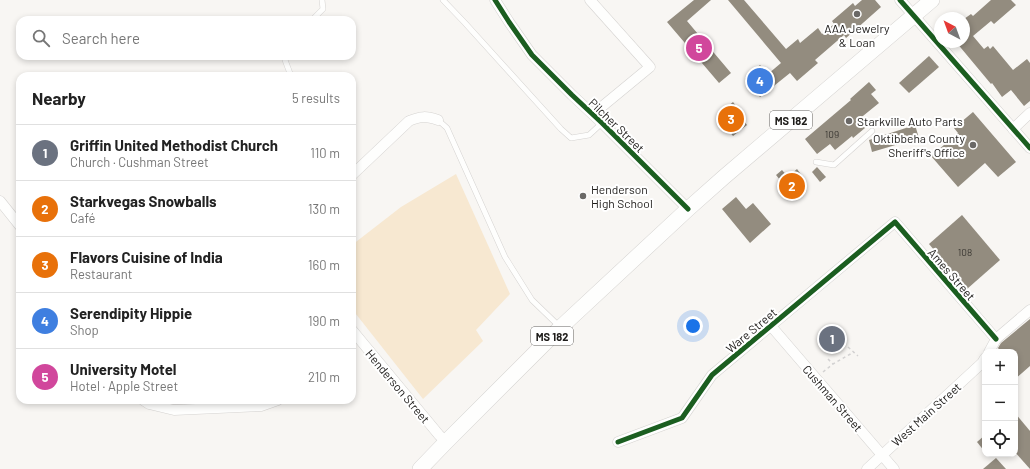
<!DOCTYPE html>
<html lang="en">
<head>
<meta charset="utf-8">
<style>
  :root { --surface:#fff; --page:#f2f2f2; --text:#222; --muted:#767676; --line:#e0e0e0; --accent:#6a6866 }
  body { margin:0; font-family:Barlow,sans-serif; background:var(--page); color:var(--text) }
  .controls { position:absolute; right:12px; bottom:12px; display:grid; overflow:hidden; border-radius:8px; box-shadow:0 2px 6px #0003 }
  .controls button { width:36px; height:36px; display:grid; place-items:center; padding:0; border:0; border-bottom:1px solid var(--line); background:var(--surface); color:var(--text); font:20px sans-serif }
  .compass { position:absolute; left:934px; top:12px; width:36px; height:36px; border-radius:50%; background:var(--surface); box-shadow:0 2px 6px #0003; rotate:319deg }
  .you { position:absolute; left:693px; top:326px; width:14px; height:14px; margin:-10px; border:3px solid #fff; border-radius:50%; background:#1a73e8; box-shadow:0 0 0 6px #1a73e833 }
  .badge { display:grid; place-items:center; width:26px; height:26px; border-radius:50%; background:var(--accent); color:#fff; font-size:13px; font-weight:700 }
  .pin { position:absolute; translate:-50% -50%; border:2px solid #fff; box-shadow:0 1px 4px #0006 }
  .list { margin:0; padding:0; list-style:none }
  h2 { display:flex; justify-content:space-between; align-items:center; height:52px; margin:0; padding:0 16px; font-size:17px }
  h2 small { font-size:13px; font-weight:400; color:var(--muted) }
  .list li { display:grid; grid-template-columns:26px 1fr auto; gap:12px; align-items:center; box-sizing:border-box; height:56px; padding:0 16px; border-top:1px solid var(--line) }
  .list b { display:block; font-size:15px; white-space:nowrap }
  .list p { margin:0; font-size:13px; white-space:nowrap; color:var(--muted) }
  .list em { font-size:13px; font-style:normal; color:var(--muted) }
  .icon { flex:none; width:22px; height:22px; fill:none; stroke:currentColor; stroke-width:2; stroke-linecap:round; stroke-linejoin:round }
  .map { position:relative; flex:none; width:1030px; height:469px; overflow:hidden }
  .search { position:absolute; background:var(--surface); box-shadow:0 2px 6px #0003; left:16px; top:16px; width:340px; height:44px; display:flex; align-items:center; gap:10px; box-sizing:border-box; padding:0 14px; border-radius:12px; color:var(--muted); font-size:15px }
  .panel { position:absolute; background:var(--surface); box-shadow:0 2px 6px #0003; left:16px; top:72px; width:340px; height:332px; border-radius:12px }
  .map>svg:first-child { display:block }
  .green { fill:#f7e8d1 }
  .building { fill:#938c7f }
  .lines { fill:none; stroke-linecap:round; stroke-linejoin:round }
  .service-casing { stroke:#d5d3d1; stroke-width:6 }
  .minor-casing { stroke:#d5d3d1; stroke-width:11 }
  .primary-casing { stroke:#d5d3d1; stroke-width:16 }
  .path { stroke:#d3d2d2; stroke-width:1.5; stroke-dasharray:3 3; stroke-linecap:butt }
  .service { stroke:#fefefd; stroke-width:5 }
  .minor { stroke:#fefefd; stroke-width:10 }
  .primary { stroke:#fefefd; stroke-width:15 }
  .cycleway-casing { stroke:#fff; stroke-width:8 }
  .cycleway { stroke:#1b5e20; stroke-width:5 }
  .poi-dot { fill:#6a6866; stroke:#fff; stroke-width:1.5 }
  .labels { text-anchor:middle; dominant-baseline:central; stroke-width:4; stroke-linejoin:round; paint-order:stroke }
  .number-label { font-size:10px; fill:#3b3833 }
  .shield { fill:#fff; stroke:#62605f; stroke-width:1 }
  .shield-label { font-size:11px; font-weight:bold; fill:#1e1c1a }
  .poi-label { font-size:12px; fill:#1e1c1a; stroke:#fff; text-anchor:start }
  .street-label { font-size:12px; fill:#1e1c1a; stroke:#fff }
</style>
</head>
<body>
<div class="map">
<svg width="1030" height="469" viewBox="0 0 1030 469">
  <rect width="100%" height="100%" fill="#f8f6f3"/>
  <!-- green -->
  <polygon class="green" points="456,174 510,294 476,330 483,341 423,399 352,309 352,245 401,207"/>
  <!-- building -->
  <g class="building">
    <polygon points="694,0 711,0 687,21 731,73 719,83 667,22"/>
    <polygon points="728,0 744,0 786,49 798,39 800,43 818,28 822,34 834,24 832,21 853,3 855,6 862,0 875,0 881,7 846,38 844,35 815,60 818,63 797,81 790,73 760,97 745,79 760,65 768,74 781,63"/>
    <polygon points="991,0 1011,0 1016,5 994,24 991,21 973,36 984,49 988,46 990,49 993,46 1013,70 1027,59 1030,63 1030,101 1024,106 1011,90 1002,97 992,83 991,84 956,42 964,42 964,19 971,14 973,16"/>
    <polygon points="929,56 939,67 909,93 899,83"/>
    <polygon points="869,82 876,90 871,94 879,103 858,120 865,128 853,138 852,136 835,150 830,144 817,154 805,139 851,100 850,99"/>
    <polygon points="733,102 743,115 740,116 747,125 733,136 717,116"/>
    <polygon points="973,112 1016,162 998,177 985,163 958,187 931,156 958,133 954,128"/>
    <polygon points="915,125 919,138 872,152 869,140"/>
    <polygon points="817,167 826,177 820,182 812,172"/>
    <polygon points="797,169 805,180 790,192 776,175 782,170 788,177"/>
    <polygon points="736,197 746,209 753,203 771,224 750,243 722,209"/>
    <polygon points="962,215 1000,260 967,289 929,244"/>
    <polygon points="1030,319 1030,366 1015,379 1015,352 1001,352 998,348 1001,343"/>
    <polygon points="1015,413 1030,431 1030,469 1015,452"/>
    <polygon points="985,435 985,452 977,442"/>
    <polygon points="996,458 1006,469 983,469"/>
  </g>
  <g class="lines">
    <!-- service casing -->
    <g class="service-casing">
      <g id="service">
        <polyline points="443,0 465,23 561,129 571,138 589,135 602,123"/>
        <polyline points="312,20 323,9 322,0"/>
        <polyline points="285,56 285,60 291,76"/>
        <polyline points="438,120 447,128 505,257 532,300 560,327"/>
        <polyline points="816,162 834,165 872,131"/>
      </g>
    </g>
    <!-- minor casing -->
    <g class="minor-casing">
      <g id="minor">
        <polyline points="495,0 509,22 532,55 572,95 602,123 688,209"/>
        <polyline points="590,0 650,67 593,114"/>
        <polyline points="900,0 1030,148"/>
        <polyline points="1013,129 1030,113"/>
        <path d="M 352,175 L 409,121 C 421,116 426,116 438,120"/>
        <polyline points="0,201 20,226"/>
        <polyline points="771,326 894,469"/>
        <polyline points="352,330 439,435 446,442"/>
        <polyline points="989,352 996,339 1030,310"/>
        <polyline points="143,400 149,404 174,410 261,406 278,400"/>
        <polyline points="618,442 682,418 712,375 895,222 996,339"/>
        <polyline points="867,469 982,363 985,358"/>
      </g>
    </g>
    <!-- primary casing -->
    <g class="primary-casing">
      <polyline id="primary" points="420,469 446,442 561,327 688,209 724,177 932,0"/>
    </g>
    <!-- path -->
    <g class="path">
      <polyline points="848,347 858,356"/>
      <polyline points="828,359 833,364"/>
      <polyline points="823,372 833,364 854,352"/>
    </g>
    <!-- service -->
    <use href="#service" class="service"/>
    <!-- minor -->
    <use href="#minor" class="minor"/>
    <!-- primary -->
    <use href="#primary" class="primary"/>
    <!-- cycleway casing -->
    <g class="cycleway-casing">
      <g id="cycleway">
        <polyline points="495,0 509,22 532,55 572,95 602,123 688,209"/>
        <polyline points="900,0 1030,148"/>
        <polyline points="618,442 682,418 712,375 895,222 996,339"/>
      </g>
    </g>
    <!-- cycleway -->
    <use href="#cycleway" class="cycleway"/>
  </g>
  <!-- markers -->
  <g class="poi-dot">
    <circle cx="857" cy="14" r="4"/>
    <circle cx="849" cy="121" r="4"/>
    <circle cx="973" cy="145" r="4"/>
    <circle cx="583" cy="196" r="4"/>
  </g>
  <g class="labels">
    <!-- number labels -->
    <g class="number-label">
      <text x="832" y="134">109</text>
      <text x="965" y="252">108</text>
    </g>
    <!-- shield labels -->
    <g class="shield">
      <rect x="770" y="111" width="42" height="18" rx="3"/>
      <rect x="531" y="327" width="42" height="18" rx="3"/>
    </g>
    <g class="shield-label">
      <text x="791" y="120">MS 182</text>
      <text x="552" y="336">MS 182</text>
    </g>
    <!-- poi labels -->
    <g class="poi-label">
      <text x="857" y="28" text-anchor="middle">AAA Jewelry<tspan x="857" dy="14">&amp; Loan</tspan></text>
      <text x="857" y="121">Starkville Auto Parts</text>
      <text x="965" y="138" text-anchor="end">Oktibbeha County<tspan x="965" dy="14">Sheriff's Office</tspan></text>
      <text x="591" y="189">Henderson<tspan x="591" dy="14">High School</tspan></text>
    </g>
    <!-- street labels -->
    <g class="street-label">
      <text transform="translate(617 125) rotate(44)">Pilcher Street</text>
      <text transform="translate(952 274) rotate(49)">Ames Street</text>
      <text transform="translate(751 330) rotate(-40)">Ware Street</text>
      <text transform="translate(398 386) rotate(50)">Henderson Street</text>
      <text transform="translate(833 398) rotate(49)">Cushman Street</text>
      <text transform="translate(926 414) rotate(-42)">West Main Street</text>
    </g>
  </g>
</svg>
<div class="controls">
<button>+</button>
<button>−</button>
<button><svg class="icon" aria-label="locate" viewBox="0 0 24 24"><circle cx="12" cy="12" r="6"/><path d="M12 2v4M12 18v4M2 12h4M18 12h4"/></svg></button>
</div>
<svg class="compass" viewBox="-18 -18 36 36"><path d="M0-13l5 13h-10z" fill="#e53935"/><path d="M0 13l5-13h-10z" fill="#767676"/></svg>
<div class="you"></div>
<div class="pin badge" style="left:832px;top:339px;background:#6b7280">1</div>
<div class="pin badge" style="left:792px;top:186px;background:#e8710a">2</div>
<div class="pin badge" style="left:731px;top:119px;background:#e8710a">3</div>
<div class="pin badge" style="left:760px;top:81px;background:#3f7fe0">4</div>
<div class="pin badge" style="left:699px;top:48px;background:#d1479c">5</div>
<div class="search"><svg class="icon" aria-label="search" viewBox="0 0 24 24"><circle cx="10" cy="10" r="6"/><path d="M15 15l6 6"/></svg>Search here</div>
<section class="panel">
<h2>Nearby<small>5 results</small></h2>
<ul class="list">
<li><span class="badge" style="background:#6b7280">1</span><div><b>Griffin United Methodist Church</b><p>Church · Cushman Street</p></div><em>110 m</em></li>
<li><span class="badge" style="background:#e8710a">2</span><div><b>Starkvegas Snowballs</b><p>Café</p></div><em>130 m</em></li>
<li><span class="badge" style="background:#e8710a">3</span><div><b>Flavors Cuisine of India</b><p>Restaurant</p></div><em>160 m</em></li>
<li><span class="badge" style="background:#3f7fe0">4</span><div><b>Serendipity Hippie</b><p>Shop</p></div><em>190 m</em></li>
<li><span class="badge" style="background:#d1479c">5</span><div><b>University Motel</b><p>Hotel · Apple Street</p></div><em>210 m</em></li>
</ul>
</section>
</div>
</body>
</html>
